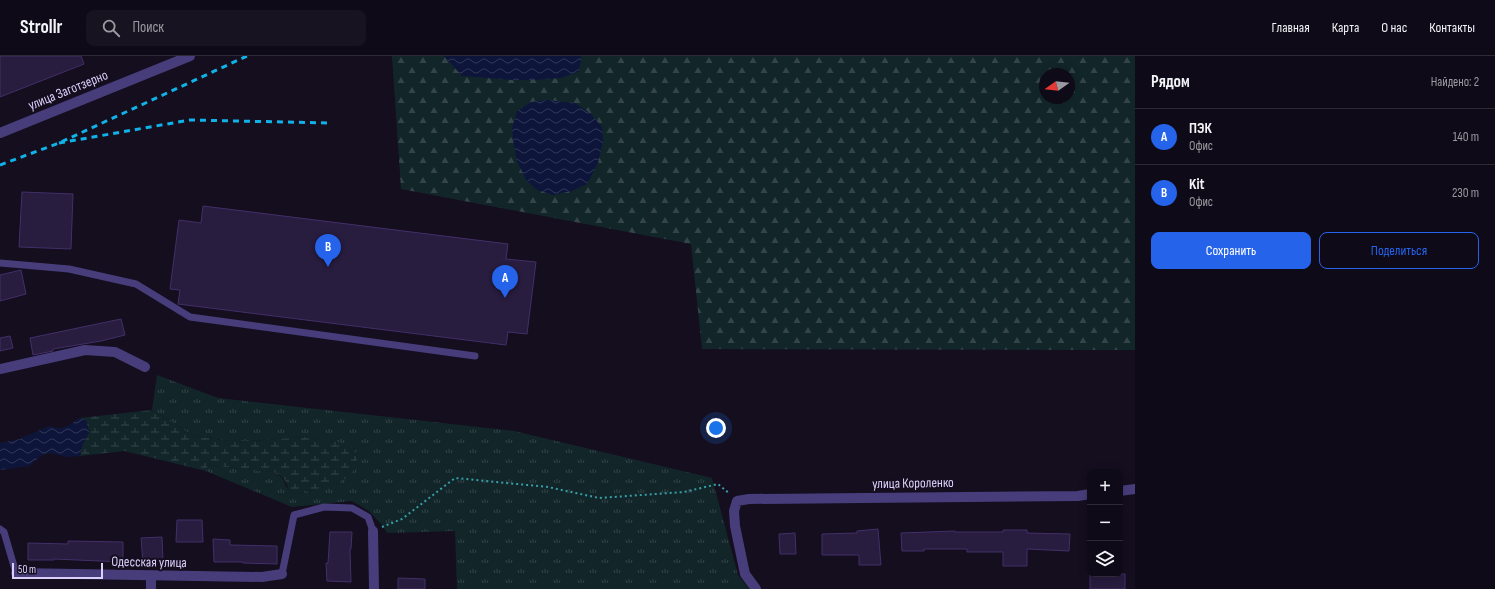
<!DOCTYPE html>
<html lang="ru">
<head>
<meta charset="utf-8">
<style>
  :root { --surface:#0f0a17; --page:#181320; --text:#f1f3f6; --muted:#9b9aa1; --line:#2f2b36; --accent:#2563eb }
  body { margin:0; font-family:"Sofia Sans Condensed",sans-serif; background:var(--page); color:var(--text) }
  .controls { position:absolute; right:12px; bottom:12px; display:grid; overflow:hidden; border-radius:8px; box-shadow:0 2px 10px #0003 }
  .controls button { width:36px; height:36px; display:grid; place-items:center; padding:0; border:0; border-bottom:1px solid var(--line); background:var(--surface); color:var(--text); font:20px sans-serif }
  .compass { position:absolute; left:1039px; top:12px; width:36px; height:36px; border-radius:50%; background:var(--surface); box-shadow:0 2px 10px #0003; rotate:255deg }
  .scale { position:absolute; left:12px; bottom:10px; width:91px; box-sizing:border-box; padding-left:4px; border:2px solid #dbd0fc; border-top:0; font-size:11px; line-height:14px; white-space:nowrap; color:#dbd0fc; -webkit-text-stroke:3px #140e1f; paint-order:stroke }
  .you { position:absolute; left:716px; top:372px; width:14px; height:14px; margin:-10px; border:3px solid #fff; border-radius:50%; background:#1a73e8; box-shadow:0 0 0 6px #1a73e833 }
  .badge { display:grid; place-items:center; width:26px; height:26px; border-radius:50%; background:var(--accent); color:#fff; font-size:13px; font-weight:700 }
  .pin { position:absolute; translate:-50% -33px; filter:drop-shadow(0 1px 2px #0008) }
  .pin::after { content:''; position:absolute; top:21px; width:14px; height:12px; background:inherit; clip-path:polygon(0 0,100% 0,50% 100%) }
  .list { margin:0; padding:0; list-style:none }
  h2 { display:flex; justify-content:space-between; align-items:center; height:52px; margin:0; padding:0 16px; font-size:17px }
  h2 small { font-size:13px; font-weight:400; color:var(--muted) }
  .list li { display:grid; grid-template-columns:26px 1fr auto; gap:12px; align-items:center; box-sizing:border-box; height:56px; padding:0 16px; border-top:1px solid var(--line) }
  .list b { display:block; font-size:15px; white-space:nowrap }
  .list p { margin:0; font-size:13px; white-space:nowrap; color:var(--muted) }
  .list em { font-size:13px; font-style:normal; color:var(--muted) }
  .actions { display:flex; gap:8px; padding:12px 16px }
  .actions a { flex:1; padding:9px 0; border:1px solid var(--accent); border-radius:8px; text-align:center; font-size:14px; color:var(--accent) }
  .actions .main { background:var(--accent); color:#fff }
  .icon { flex:none; width:22px; height:22px; fill:none; stroke:currentColor; stroke-width:2; stroke-linecap:round; stroke-linejoin:round }
  .map { position:relative; flex:none; width:1135px; height:533px; overflow:hidden }
  header { display:flex; align-items:center; gap:24px; box-sizing:border-box; height:56px; padding:0 20px; background:var(--surface); border-bottom:1px solid var(--line) }
  header strong { font-size:19px }
  nav { display:flex; gap:22px; margin-inline-start:auto; font-size:14px }
  .search { width:280px; height:36px; background:var(--page); display:flex; align-items:center; gap:10px; box-sizing:border-box; padding:0 14px; border-radius:8px; color:var(--muted); font-size:15px }
  main { display:flex }
  aside { flex:1; background:var(--surface) }
  .map>svg:first-child { display:block }
  .grass { fill:url(#grass-tufts) }
  .forest { fill:url(#forest-firs); fill-rule:evenodd }
  .wetland { fill:url(#wetland-marsh) }
  .water { fill:url(#water-waves) }
  .building { fill:#281c3f; stroke:#432f69 }
  .lines { fill:none; stroke-linecap:round; stroke-linejoin:round }
  .path { stroke:#369fa9; stroke-width:2; stroke-dasharray:2 3; stroke-linecap:butt }
  .service { stroke:#483d7b; stroke-width:7 }
  .minor { stroke:#483d7b; stroke-width:10 }
  .tertiary { stroke:#483d7b; stroke-width:10 }
  .rail { stroke:#10b2e7; stroke-width:3; stroke-dasharray:6 5; stroke-linecap:butt }
  .labels { text-anchor:middle; dominant-baseline:central; stroke-width:4; stroke-linejoin:round; paint-order:stroke }
  .street-label { font-size:14px; fill:#dbd0fc; stroke:#140e1f }
</style>
</head>
<body>
<header>
<strong>Strollr</strong>
<div class="search"><svg class="icon" aria-label="search" viewBox="0 0 24 24"><circle cx="10" cy="10" r="6"/><path d="M15 15l6 6"/></svg>Поиск</div>
<nav><a>Главная</a><a>Карта</a><a>О нас</a><a>Контакты</a></nav>
</header>
<main>
<div class="map">
<svg width="1135" height="533" viewBox="0 0 1135 533">
  <defs>
    <pattern id="grass-tufts" width="24" height="20" patternUnits="userSpaceOnUse"><rect width="24" height="20" fill="#122629"/><path d="M3 7l-1-3M5 7V3M7 7l1-3M15 17l-1-3M17 17v-4M19 17l1-3" fill="none" stroke="#344449"/></pattern>
    <pattern id="forest-firs" width="22" height="20" patternUnits="userSpaceOnUse"><rect width="22" height="20" fill="#122629"/><path d="M5 1l3.5 6h-7zM16 11l3.5 6h-7z" fill="#344449"/></pattern>
    <pattern id="wetland-marsh" width="20" height="14" patternUnits="userSpaceOnUse"><rect width="20" height="14" fill="#122629"/><path d="M1 5h8M5 5V1M11 12h8M15 12V8" fill="none" stroke="#344449"/></pattern>
    <pattern id="water-waves" width="16" height="10" patternUnits="userSpaceOnUse"><rect width="16" height="10" fill="#0d163a"/><path d="M0 5q4-4 8 0t8 0" fill="none" stroke="#303757"/></pattern>
  </defs>
  <rect width="100%" height="100%" fill="#140e1f"/>
  <!-- grass -->
  <path class="grass" d="M 157,319 L 218,342 L 514,375 L 712,422 L 738,519 L 749,533 L 457,533 L 455,475 L 387,477 L 383,470 L 369,455 L 352,445 L 292,451 L 206,415 L 208,409 L 273,416 C 281,420 284,422 286,431 L 298,438 L 339,427 L 354,392 L 341,387 L 304,381 L 237,386 L 194,380 L 152,354 Z"/>
  <!-- forest -->
  <path class="forest" d="M 392,0 L 1135,0 L 1135,294 L 702,293 L 691,188 L 401,133 ZM 1045,18 L 1069,18 L 1069,42 L 1045,42 Z"/>
  <!-- wetland -->
  <path class="wetland" d="M 152,354 L 194,380 L 237,386 L 304,381 L 348,388 C 354,392 357,396 357,403 C 355,426 331,430 312,434 C 308,435 302,438 297,438 C 287,437 288,428 284,423 C 281,419 277,418 273,416 L 208,409 L 206,415 L 124,395 L 80,400 L 82,390 L 89,376 L 86,364 L 79,362 Z"/>
  <!-- water -->
  <g class="water">
    <polygon points="444,0 580,0 582,2 578,16 561,22 536,24 512,24 462,20"/>
    <polygon points="548,44 575,47 590,57 602,71 603,86 598,107 587,128 572,135 553,139 537,134 526,124 517,105 513,84 512,72 517,55 531,46"/>
    <path d="M 79,362 L 86,364 L 89,376 L 82,390 L 80,400 L 66,401 L 50,397 L 42,399 L 29,410 L 0,414 L 0,387 L 20,383 L 49,370 C 63,375 68,370 79,362 Z"/>
  </g>
  <!-- building -->
  <g class="building">
    <polygon points="0,0 81,0 84,8 0,41"/>
    <polygon points="22,136 73,138 71,193 19,191"/>
    <polygon points="203,150 508,188 506,203 536,206 527,278 508,276 506,289 178,248 180,234 170,233 179,164 201,167"/>
    <polygon points="21,214 26,238 0,245 0,219"/>
    <polygon points="121,263 125,279 101,285 53,293 53,295 33,299 30,282"/>
    <polygon points="10,280 13,292 0,295 0,282"/>
    <polygon points="177,464 202,464 203,486 176,486"/>
    <polygon points="878,473 881,509 859,509 859,499 822,499 822,478 857,477 857,475"/>
    <polygon points="1003,474 1027,474 1027,477 1070,478 1069,495 1027,493 1027,510 1003,510 1003,496 967,496 967,493 924,493 924,495 902,495 901,477 955,475 955,476 1003,476"/>
    <polygon points="330,476 352,476 351,493 350,493 351,526 327,525 326,507 328,507"/>
    <polygon points="795,477 796,498 780,498 779,478"/>
    <polygon points="162,481 163,505 143,506 141,482"/>
    <polygon points="213,483 230,484 230,489 277,490 277,508 243,507 243,506 214,506"/>
    <polygon points="68,485 123,486 123,506 54,503 54,504 28,504 28,487 68,488"/>
    <rect x="1090" y="518" width="35" height="15"/>
    <polygon points="398,522 425,523 425,533 398,533"/>
  </g>
  <g class="lines">
    <!-- path -->
    <polyline class="path" points="382,471 402,463 455,422 548,431 599,442 684,436 718,428 730,438"/>
    <!-- service -->
    <g class="service">
      <polyline points="0,207 69,213 136,228 190,261 475,300"/>
      <polyline points="0,473 4,476 16,517"/>
      <polyline points="282,518 294,459 324,451 352,452 368,461 373,475"/>
    </g>
    <!-- minor -->
    <g class="minor">
      <polyline points="0,313 85,294 115,296 145,311"/>
      <polyline points="1120,435 1135,433"/>
      <polyline points="373,475 374,533"/>
      <polyline points="16,517 262,521 282,518"/>
      <polyline points="151,533 151,520"/>
      <polyline points="756,533 745,518 735,470 734,455 737,445 749,443 1078,440 1090,438"/>
    </g>
    <!-- tertiary -->
    <polyline class="tertiary" points="0,77 190,0"/>
    <!-- rail -->
    <g class="rail">
      <polyline points="59,87 190,64 331,67"/>
      <polyline points="0,109 59,87 247,0"/>
    </g>
  </g>
  <g class="labels">
    <!-- street labels -->
    <g class="street-label">
      <text transform="translate(68 34) rotate(-22)">улица Заготзерно</text>
      <text transform="translate(913 427) rotate(-1)">улица Короленко</text>
      <text transform="translate(149 506) rotate(1)">Одесская улица</text>
    </g>
  </g>
</svg>
<div class="controls">
<button>+</button>
<button>−</button>
<button><svg class="icon" aria-label="layers" viewBox="0 0 24 24"><path d="M12 4l9 5-9 5-9-5zM3 14l9 5 9-5"/></svg></button>
</div>
<svg class="compass" viewBox="-18 -18 36 36"><path d="M0-13l5 13h-10z" fill="#e53935"/><path d="M0 13l5-13h-10z" fill="#9b9aa1"/></svg>
<div class="scale">50 m</div>
<div class="you"></div>
<div class="pin badge" style="left:505px;top:242px">A</div>
<div class="pin badge" style="left:328px;top:211px">B</div>
</div>
<aside>
<h2>Рядом<small>Найдено: 2</small></h2>
<ul class="list">
<li><span class="badge">A</span><div><b>ПЭК</b><p>Офис</p></div><em>140 m</em></li>
<li><span class="badge">B</span><div><b>Kit</b><p>Офис</p></div><em>230 m</em></li>
</ul>
<div class="actions"><a class="main">Сохранить</a><a>Поделиться</a></div>
</aside>
</main>
</body>
</html>
